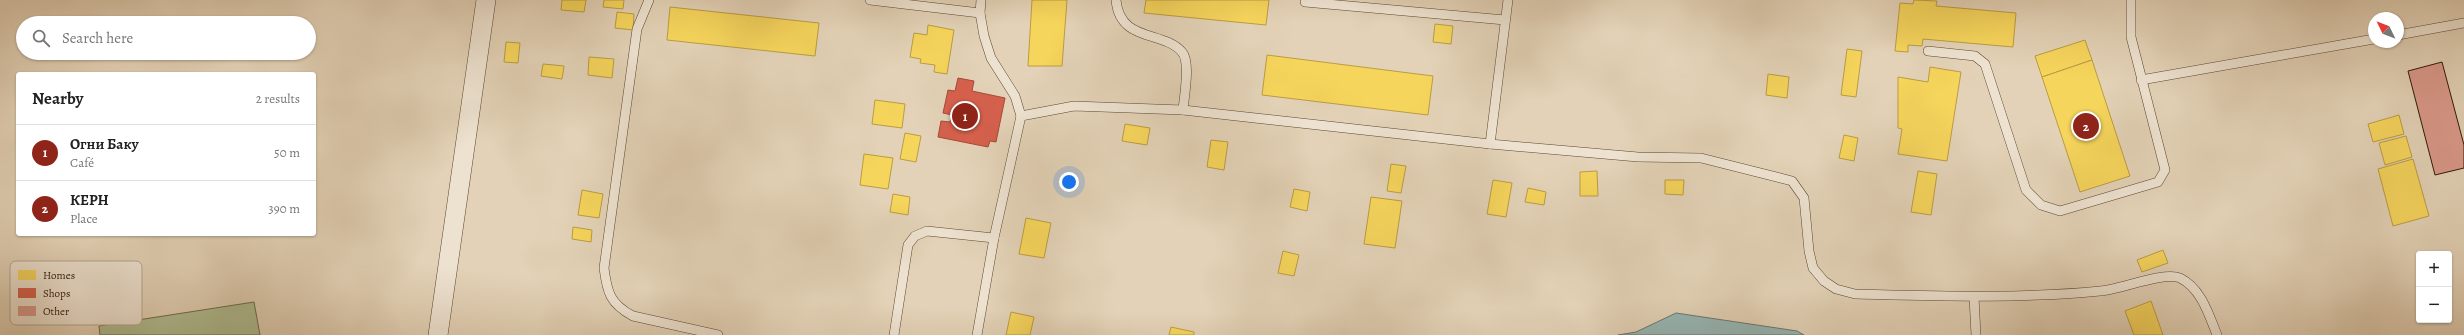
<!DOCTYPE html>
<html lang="en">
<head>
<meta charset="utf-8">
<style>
  :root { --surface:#fff; --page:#f2f2f2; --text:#222; --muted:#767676; --line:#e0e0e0; --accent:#8f2418 }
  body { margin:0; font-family:Alegreya,serif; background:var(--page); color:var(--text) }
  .controls { position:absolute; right:12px; bottom:12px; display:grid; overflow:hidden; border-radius:4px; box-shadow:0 1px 3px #0004 }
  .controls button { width:36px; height:36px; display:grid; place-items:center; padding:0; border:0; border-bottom:1px solid var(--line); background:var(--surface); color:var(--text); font:20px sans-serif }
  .compass { position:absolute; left:2368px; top:12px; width:36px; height:36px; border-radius:50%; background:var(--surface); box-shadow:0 1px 3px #0004; rotate:313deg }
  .you { position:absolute; left:1069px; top:182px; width:14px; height:14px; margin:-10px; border:3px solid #fff; border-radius:50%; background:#1a73e8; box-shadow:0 0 0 6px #1a73e833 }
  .badge { display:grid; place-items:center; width:26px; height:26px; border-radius:50%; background:var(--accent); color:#fff; font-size:13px; font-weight:700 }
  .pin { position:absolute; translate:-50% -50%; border:2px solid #fff; box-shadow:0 1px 4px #0006 }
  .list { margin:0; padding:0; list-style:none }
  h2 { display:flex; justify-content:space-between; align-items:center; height:52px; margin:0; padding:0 16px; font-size:17px }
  h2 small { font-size:13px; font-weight:400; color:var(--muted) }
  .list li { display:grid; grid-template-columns:26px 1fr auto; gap:12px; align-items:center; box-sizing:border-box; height:56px; padding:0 16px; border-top:1px solid var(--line) }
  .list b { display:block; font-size:15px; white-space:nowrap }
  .list p { margin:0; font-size:13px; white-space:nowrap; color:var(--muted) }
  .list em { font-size:13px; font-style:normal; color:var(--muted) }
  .icon { flex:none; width:22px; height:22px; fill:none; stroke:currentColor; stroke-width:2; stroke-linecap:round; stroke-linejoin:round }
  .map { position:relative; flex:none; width:2464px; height:335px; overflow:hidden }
  .search { position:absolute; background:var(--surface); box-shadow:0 1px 3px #0004; left:16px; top:16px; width:300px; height:44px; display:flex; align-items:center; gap:10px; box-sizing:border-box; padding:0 14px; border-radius:22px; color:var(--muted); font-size:15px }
  .panel { position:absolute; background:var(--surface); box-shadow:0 1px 3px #0004; left:16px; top:72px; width:300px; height:164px; border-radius:4px }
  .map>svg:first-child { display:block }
  .green { fill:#afbd92; stroke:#706a4c }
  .water { fill:#96b6b4; stroke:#6d776e }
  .homes { fill:#f6d55c; stroke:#bb9c42 }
  .shops { fill:#d6604d; stroke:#a44a38 }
  .building { fill:#da998a; stroke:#301806 }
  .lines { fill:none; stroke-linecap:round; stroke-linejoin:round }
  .service-casing { stroke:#5d4632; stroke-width:10 }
  .minor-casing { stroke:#5d4632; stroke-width:20 }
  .service { stroke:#ede2d0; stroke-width:9 }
  .minor { stroke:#ede2d0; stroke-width:19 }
  .key { fill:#ede2d0; stroke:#b4a593; stroke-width:1 }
  .key-label { font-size:11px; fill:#301806 }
</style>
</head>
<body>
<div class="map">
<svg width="2464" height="335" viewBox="0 0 2464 335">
  <rect width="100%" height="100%" fill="#e3d2b7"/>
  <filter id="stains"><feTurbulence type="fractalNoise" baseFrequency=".005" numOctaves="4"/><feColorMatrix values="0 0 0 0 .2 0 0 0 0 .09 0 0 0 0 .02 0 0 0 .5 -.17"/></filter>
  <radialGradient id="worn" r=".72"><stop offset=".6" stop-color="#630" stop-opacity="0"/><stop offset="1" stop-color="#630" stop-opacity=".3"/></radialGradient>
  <!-- green -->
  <polygon class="green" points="254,302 260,335 100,335 99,326"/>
  <!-- water -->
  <polygon class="water" points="1676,313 1797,331 1804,335 1618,335 1636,332"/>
  <!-- homes -->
  <g class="homes">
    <polygon points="562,0 586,0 584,12 561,10"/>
    <polygon points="604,0 624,0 623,9 603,7"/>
    <polygon points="1032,0 1067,0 1062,66 1028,66"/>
    <polygon points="1146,0 1269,0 1266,25 1144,13"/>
    <polygon points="1914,0 1937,1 1936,6 2016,13 2013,47 1923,39 1922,46 1908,45 1908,52 1895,51 1900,3 1913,4"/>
    <polygon points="670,7 819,23 815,56 667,40"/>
    <polygon points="617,12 634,14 633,30 615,28"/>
    <polygon points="1435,24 1453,26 1451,44 1433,42"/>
    <polygon points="928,25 954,30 947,74 934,72 935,65 920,63 921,59 910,57 914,33 927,35"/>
    <polygon points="2085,40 2092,60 2042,77 2035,56"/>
    <polygon points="506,42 520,43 518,63 504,62"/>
    <polygon points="1847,49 1862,51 1856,97 1841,95"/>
    <polygon points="1267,55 1433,76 1428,115 1262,95"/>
    <polygon points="589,57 614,59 612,78 588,75"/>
    <polygon points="2092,60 2130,176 2080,192 2042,77"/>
    <polygon points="543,64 564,66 562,79 541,76"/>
    <polygon points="1930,67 1961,72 1947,161 1898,154 1902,129 1898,128 1898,77 1928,82"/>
    <polygon points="1768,74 1789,77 1787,98 1766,95"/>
    <polygon points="875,100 905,104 902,128 872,124"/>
    <polygon points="2399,115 2404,134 2373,142 2368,124"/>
    <polygon points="1125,124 1150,128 1147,145 1122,141"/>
    <polygon points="905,133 921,136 916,162 900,159"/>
    <polygon points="1844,135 1858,138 1854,161 1839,158"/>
    <polygon points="2406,136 2412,157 2385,165 2379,143"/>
    <polygon points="1211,140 1228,142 1224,170 1207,167"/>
    <polygon points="864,154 893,158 888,189 860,185"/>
    <polygon points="2413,159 2429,216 2393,226 2378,169"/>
    <polygon points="1391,164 1406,166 1401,193 1387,191"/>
    <polygon points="1597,171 1598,196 1580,196 1580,172"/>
    <polygon points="1918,171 1937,174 1931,215 1911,212"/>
    <polygon points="1493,180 1512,183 1506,217 1487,214"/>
    <polygon points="1665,180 1684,180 1683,195 1665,194"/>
    <polygon points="1528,188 1546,192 1544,205 1525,202"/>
    <polygon points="1294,189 1310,192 1307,211 1290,207"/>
    <polygon points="582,190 603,194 599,218 578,215"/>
    <polygon points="893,194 910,197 908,215 890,212"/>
    <polygon points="1371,197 1402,201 1395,248 1364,244"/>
    <polygon points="1026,218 1051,223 1044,258 1019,254"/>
    <polygon points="573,227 592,230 591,242 572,239"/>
    <polygon points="2163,250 2168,263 2142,272 2137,260"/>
    <polygon points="1283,251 1299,255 1294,276 1278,273"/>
    <polygon points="2151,301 2163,335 2134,335 2125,311"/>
    <polygon points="1011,312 1034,317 1030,335 1006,335"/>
    <polygon points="1171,327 1194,332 1194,335 1169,335"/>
  </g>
  <!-- shops -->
  <polygon class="shops" points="958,78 974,81 972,91 1005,98 996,142 990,141 988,147 938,137 941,121 950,122 952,115 943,113 948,90 955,91"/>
  <!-- building -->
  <polygon class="building" points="2442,62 2464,145 2464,168 2435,175 2408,71"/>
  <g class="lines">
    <!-- service casing -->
    <g class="service-casing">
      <g id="service">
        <path d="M 649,0 L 637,29 L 604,268 C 607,292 610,304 633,316 L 718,335"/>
        <polyline points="870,0 980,13 981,0"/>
        <path d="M 1116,0 C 1120,43 1163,30 1182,52 C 1191,62 1184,97 1183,110"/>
        <polyline points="1305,2 1505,20"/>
        <polyline points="980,13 984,36 991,58 1015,96 1021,116"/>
        <polyline points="2398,35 2464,23"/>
        <polyline points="1928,51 1975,56 1985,64 2026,190 2041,205 2060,211 2158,182 2165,170 2131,37 2131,0"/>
        <polyline points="2141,80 2374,39"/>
        <path d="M 1490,144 L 1638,157 L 1701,158 L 1792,181 L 1804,198 L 1809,251 L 1813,268 L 1824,281 L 1836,289 L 1855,294 C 1937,296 2019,299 2100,291 C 2119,290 2164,271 2180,278 C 2201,288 2209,315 2217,335"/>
        <polyline points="1974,297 1976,335"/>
        <polyline points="894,335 908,245 915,236 927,231 994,238"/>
        <polyline points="977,335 994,238 1021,116 1074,106 1183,110 1490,144 1508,0"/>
      </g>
    </g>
    <!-- minor casing -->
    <g class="minor-casing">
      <polyline id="minor" points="438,335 486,0"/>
    </g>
    <!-- service -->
    <use href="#service" class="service"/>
    <!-- minor -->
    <use href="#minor" class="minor"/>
  </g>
  <!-- legend -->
  <rect x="10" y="261" width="132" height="64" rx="6" class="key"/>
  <rect x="18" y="270" width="18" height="10" fill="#f6d55c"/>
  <rect x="18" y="288" width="18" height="10" fill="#d6604d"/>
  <rect x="18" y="306" width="18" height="10" fill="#da998a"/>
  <g class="key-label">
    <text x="43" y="279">Homes</text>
    <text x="43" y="297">Shops</text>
    <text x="43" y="315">Other</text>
  </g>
  <rect width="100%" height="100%" filter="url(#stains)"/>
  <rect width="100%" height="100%" fill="url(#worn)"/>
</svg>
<div class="controls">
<button>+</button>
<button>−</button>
</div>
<svg class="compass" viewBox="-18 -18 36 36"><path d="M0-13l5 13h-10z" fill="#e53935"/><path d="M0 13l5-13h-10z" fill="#767676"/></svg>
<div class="you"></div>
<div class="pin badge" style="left:965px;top:116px">1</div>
<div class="pin badge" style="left:2086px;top:126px">2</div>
<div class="search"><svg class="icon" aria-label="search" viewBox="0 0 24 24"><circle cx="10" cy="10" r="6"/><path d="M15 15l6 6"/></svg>Search here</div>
<section class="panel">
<h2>Nearby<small>2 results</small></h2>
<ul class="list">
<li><span class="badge">1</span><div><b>Огни Баку</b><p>Café</p></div><em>50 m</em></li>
<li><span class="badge">2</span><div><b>КЕРН</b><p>Place</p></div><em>390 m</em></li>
</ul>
</section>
</div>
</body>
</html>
